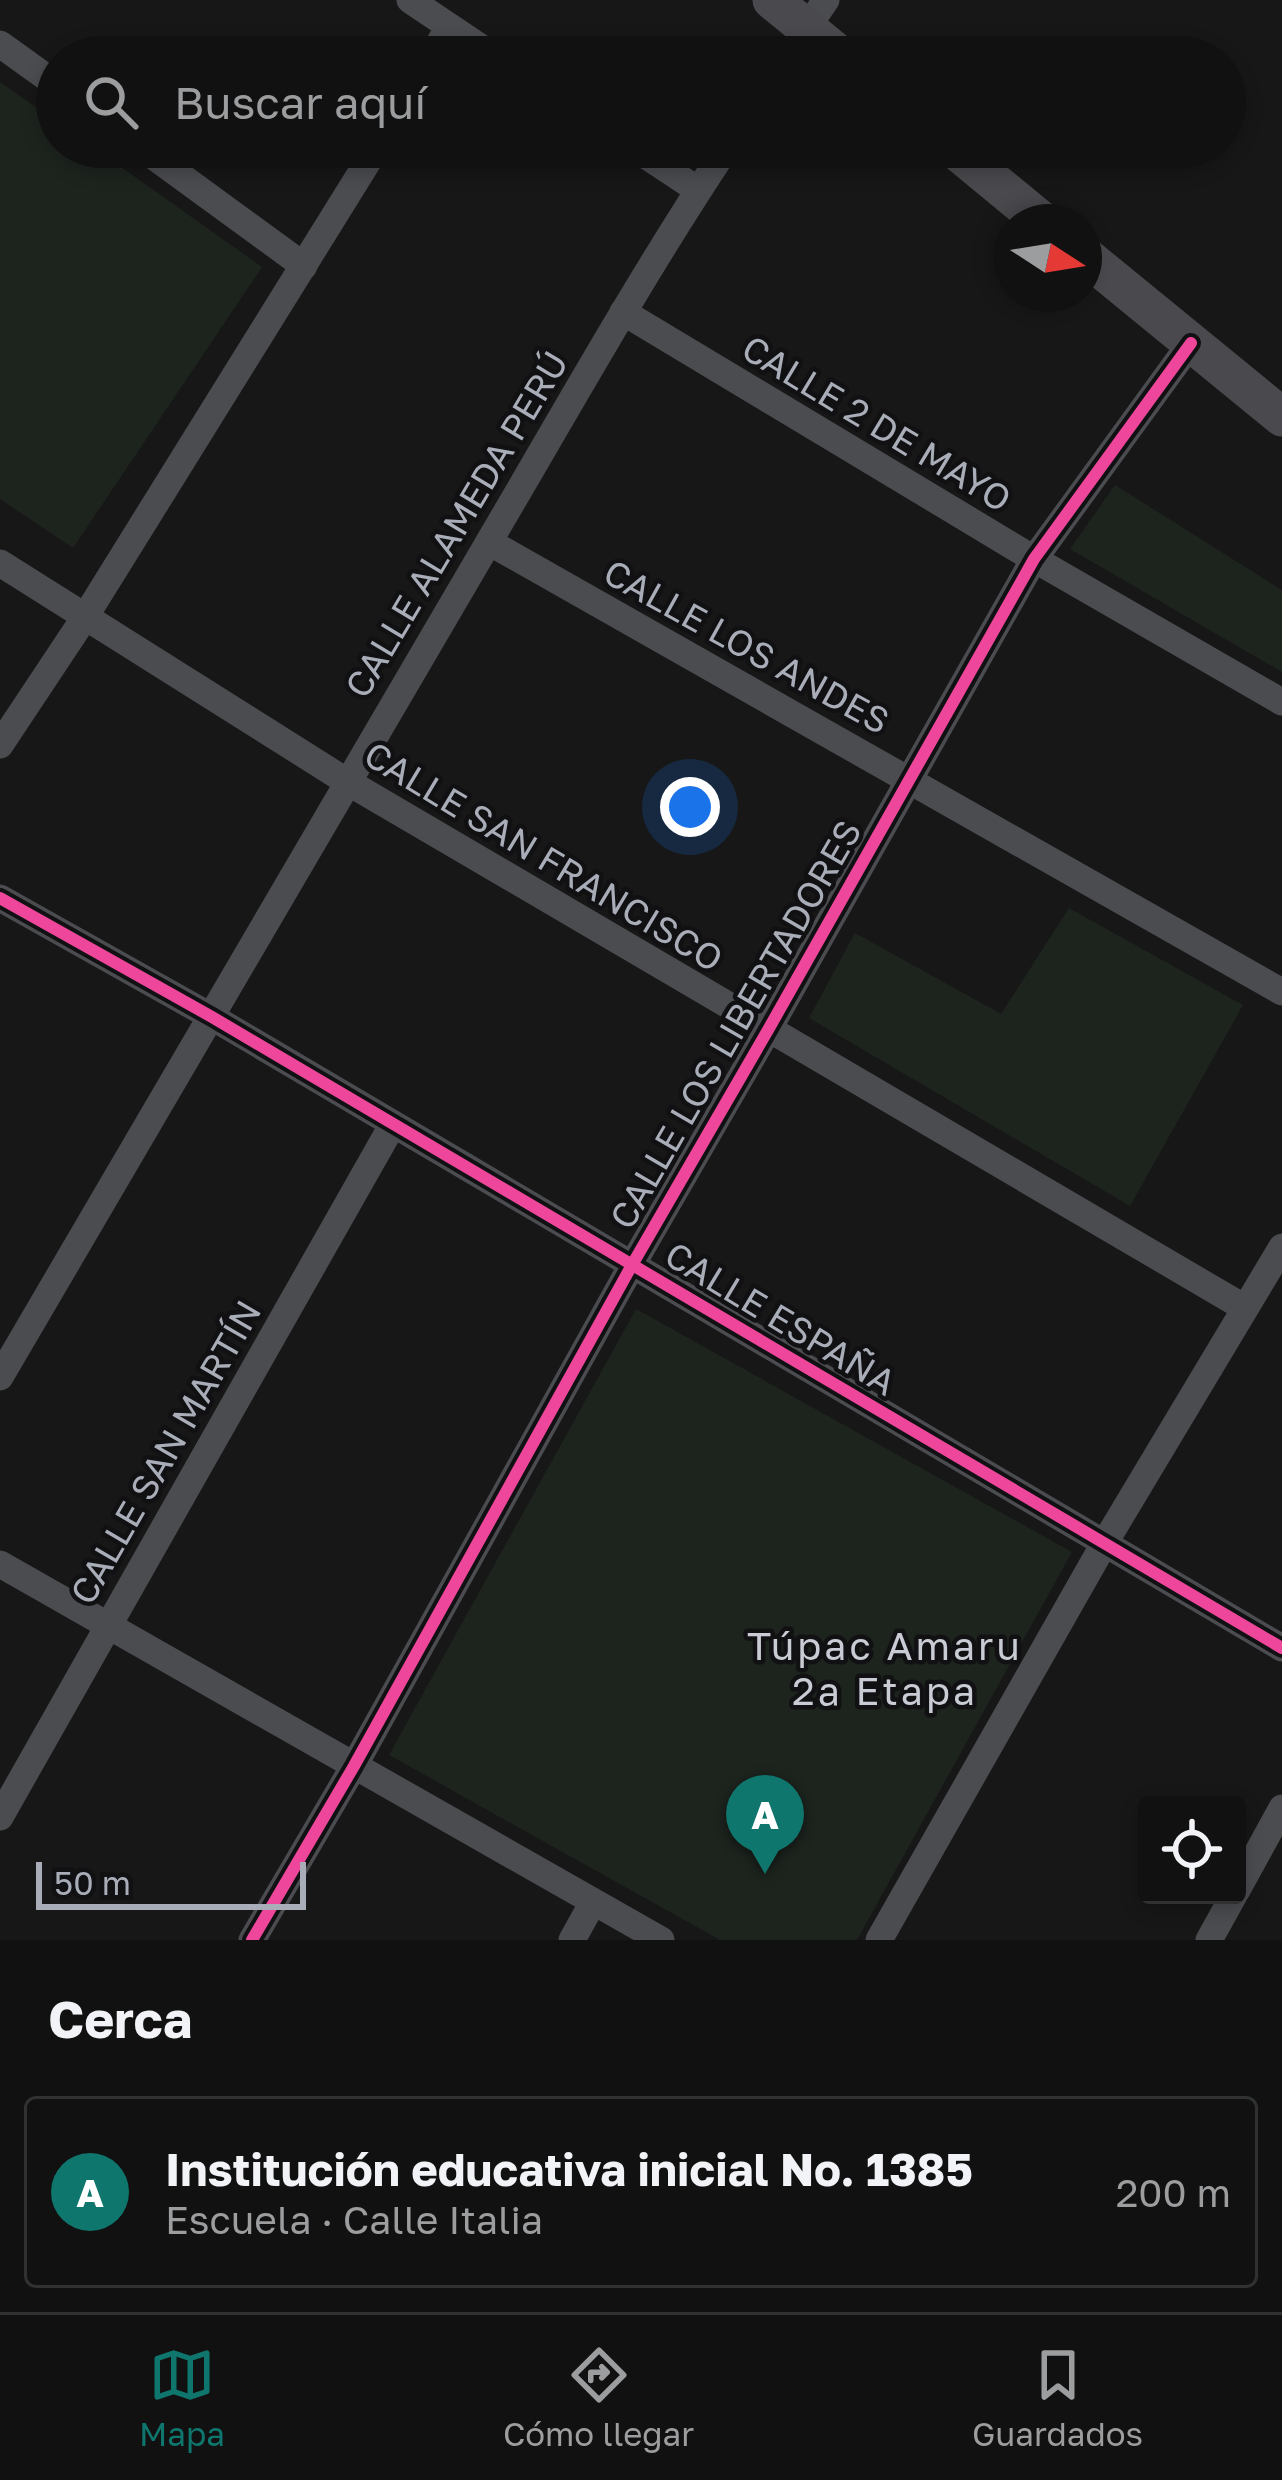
<!DOCTYPE html>
<html lang="es">
<head>
<meta charset="utf-8">
<style>
  :root { --surface:#111; --page:#1e1f1f; --text:#f1f3f6; --muted:#9c9d9f; --line:#303131; --accent:#0f766e }
  body { margin:0; font-family:"Golos Text",sans-serif; background:var(--page); color:var(--text) }
  .controls { position:absolute; right:36px; bottom:36px; display:grid; overflow:hidden; border-radius:12px; box-shadow:0 6px 18px #0003 }
  .controls button { width:108px; height:108px; display:grid; place-items:center; padding:0; border:0; border-bottom:3px solid var(--line); background:var(--surface); color:var(--text); font:60px sans-serif }
  .compass { position:absolute; left:994px; top:204px; width:108px; height:108px; border-radius:50%; background:var(--surface); box-shadow:0 6px 18px #0003; rotate:102deg }
  .scale { position:absolute; left:36px; bottom:30px; width:270px; box-sizing:border-box; padding-left:12px; border:6px solid #a8adb8; border-top:0; font-size:33px; line-height:42px; white-space:nowrap; color:#a8adb8; -webkit-text-stroke:9px #111113; paint-order:stroke }
  .you { position:absolute; left:690px; top:807px; width:42px; height:42px; margin:-30px; border:9px solid #fff; border-radius:50%; background:#1a73e8; box-shadow:0 0 0 18px #1a73e833 }
  .badge { display:grid; place-items:center; width:78px; height:78px; border-radius:50%; background:var(--accent); color:#fff; font-size:39px; font-weight:700 }
  .pin { position:absolute; translate:-50% -99px; filter:drop-shadow(0 3px 6px #0008) }
  .pin::after { content:''; position:absolute; top:63px; width:42px; height:36px; background:inherit; clip-path:polygon(0 0,100% 0,50% 100%) }
  .list { margin:0; padding:0; list-style:none }
  h2 { display:flex; justify-content:space-between; align-items:center; height:156px; margin:0; padding:0 48px; font-size:51px }
  h2 small { font-size:39px; font-weight:400; color:var(--muted) }
  .list li { display:grid; grid-template-columns:78px 1fr auto; gap:36px; align-items:center; box-sizing:border-box; height:192px; margin:0 24px 24px; padding:0 24px; border:3px solid var(--line); border-radius:12px }
  .list b { display:block; font-size:45px; white-space:nowrap }
  .list p { margin:0; font-size:39px; white-space:nowrap; color:var(--muted) }
  .list em { font-size:39px; font-style:normal; color:var(--muted) }
  .icon { flex:none; width:66px; height:66px; fill:none; stroke:currentColor; stroke-width:2; stroke-linecap:round; stroke-linejoin:round }
  .map { position:relative; flex:none; width:1282px; height:1940px; overflow:hidden }
  .search { position:absolute; background:var(--surface); box-shadow:0 6px 18px #0003; left:36px; right:36px; top:36px; height:132px; display:flex; align-items:center; gap:30px; box-sizing:border-box; padding:0 42px; border-radius:66px; color:var(--muted); font-size:45px }
  .sheet { height:372px; background:var(--surface) }
  nav { display:flex; justify-content:space-around; align-items:center; box-sizing:border-box; height:168px; border-top:3px solid var(--line); background:var(--surface); font-size:33px; color:var(--muted) }
  nav a { display:grid; justify-items:center; gap:6px }
  nav .on { color:var(--accent) }
  .map>svg:first-child { display:block }
  .green { fill:#1d241e }
  .lines { fill:none; stroke-linecap:round; stroke-linejoin:round }
  .street { stroke:#4b4c50; stroke-width:27 }
  .secondary { stroke:#4a4a4e; stroke-width:39 }
  .cycleway-casing { stroke:#111113; stroke-width:20 }
  .cycleway { stroke:#ed469a; stroke-width:12 }
  .labels { text-anchor:middle; dominant-baseline:central; stroke-width:9; stroke-linejoin:round; paint-order:stroke }
  .street-label { font-size:36px; fill:#a8adb8; stroke:#111113 }
  .neighbourhood-label { font-size:39px; letter-spacing:3px; fill:#c9ccd4; stroke:#111113 }
</style>
</head>
<body>
<div class="map">
<svg width="1282" height="1940" viewBox="0 0 1282 1940">
  <rect width="100%" height="100%" fill="#171717"/>
  <!-- green -->
  <g class="green">
    <polygon points="0,82 57,122 57,147 93,147 262,267 73,548 0,499"/>
    <polygon points="1115,485 1282,590 1282,672 1070,549"/>
    <polygon points="1069,908 1243,1005 1130,1206 809,1018 855,933 1001,1014"/>
    <polygon points="636,1309 1072,1552 857,1940 720,1940 389,1755"/>
  </g>
  <g class="lines">
    <!-- street -->
    <g class="street">
      <polyline points="410,0 495,57"/>
      <polyline points="0,44 57,85"/>
      <polyline points="431,57 449,27"/>
      <polyline points="787,57 826,0"/>
      <polyline points="141,147 304,266"/>
      <polyline points="633,147 698,190"/>
      <polyline points="623,312 1034,559 1282,702"/>
      <polyline points="489,542 1282,992"/>
      <polyline points="0,563 346,781 1245,1308"/>
      <polyline points="0,745 85,617 377,147"/>
      <polyline points="0,898 212,1017 1282,1648"/>
      <path d="M 0,1377 C 163,1100 323,821 487,545 C 566,411 641,276 727,147"/>
      <polyline points="0,1564 661,1940"/>
      <polyline points="0,1817 393,1124"/>
      <polyline points="1237,1890 1282,1808"/>
      <polyline points="252,1940 354,1766 632,1265 768,1030 1034,559 1191,343"/>
      <polyline points="572,1940 593,1902"/>
      <polyline points="879,1940 1104,1544 1282,1247"/>
      <polyline points="1209,1940 1234,1895"/>
    </g>
    <!-- secondary -->
    <g class="secondary">
      <polyline points="772,0 842,57"/>
      <polyline points="952,147 1043,222"/>
      <polyline points="1084,255 1282,417"/>
    </g>
    <!-- cycleway casing -->
    <g class="cycleway-casing">
      <g id="cycleway">
        <polyline points="0,898 212,1017 1282,1648"/>
        <polyline points="252,1940 354,1766 632,1265 768,1030 1034,559 1191,343"/>
      </g>
    </g>
    <!-- cycleway -->
    <use href="#cycleway" class="cycleway"/>
  </g>
  <g class="labels">
    <!-- street labels -->
    <g class="street-label">
      <text transform="translate(877 423) rotate(31)">CALLE 2 DE MAYO</text>
      <text transform="translate(456 524) rotate(-59)">CALLE ALAMEDA PERÚ</text>
      <text transform="translate(747 646) rotate(29)">CALLE LOS ANDES</text>
      <text transform="translate(544 856) rotate(31)">CALLE SAN FRANCISCO</text>
      <text transform="translate(735 1024) rotate(-60)">CALLE LOS LIBERTADORES</text>
      <text transform="translate(781 1318) rotate(31)">CALLE ESPAÑA</text>
      <text transform="translate(165 1452) rotate(-60)">CALLE SAN MARTÍN</text>
    </g>
    <!-- neighbourhood labels -->
    <g class="neighbourhood-label">
      <text x="885" y="1645">Túpac Amaru<tspan x="885" dy="45">2ª Etapa</tspan></text>
    </g>
  </g>
</svg>
<div class="controls">
<button><svg class="icon" aria-label="locate" viewBox="0 0 24 24"><circle cx="12" cy="12" r="6"/><path d="M12 2v4M12 18v4M2 12h4M18 12h4"/></svg></button>
</div>
<svg class="compass" viewBox="-18 -18 36 36"><path d="M0-13l5 13h-10z" fill="#e53935"/><path d="M0 13l5-13h-10z" fill="#9c9d9f"/></svg>
<div class="scale">50 m</div>
<div class="you"></div>
<div class="pin badge" style="left:765px;top:1874px">A</div>
<div class="search"><svg class="icon" aria-label="search" viewBox="0 0 24 24"><circle cx="10" cy="10" r="6"/><path d="M15 15l6 6"/></svg>Buscar aquí</div>
</div>
<section class="sheet">
<h2>Cerca<small></small></h2>
<ul class="list">
<li><span class="badge">A</span><div><b>Institución educativa inicial No. 1385</b><p>Escuela · Calle Italia</p></div><em>200 m</em></li>
</ul>
</section>
<nav>
<a class="on"><svg class="icon" aria-label="map" viewBox="0 0 24 24"><path d="M3 6l6-2 6 2 6-2v14l-6 2-6-2-6 2zM9 4v14M15 6v14"/></svg>Mapa</a>
<a><svg class="icon" aria-label="directions" viewBox="0 0 24 24"><path d="M12 3l9 9-9 9-9-9zM9 14v-3h6M13 9l2 2-2 2"/></svg>Cómo llegar</a>
<a><svg class="icon" aria-label="saved" viewBox="0 0 24 24"><path d="M7 4h10v16l-5-4-5 4z"/></svg>Guardados</a>
</nav>
</body>
</html>
